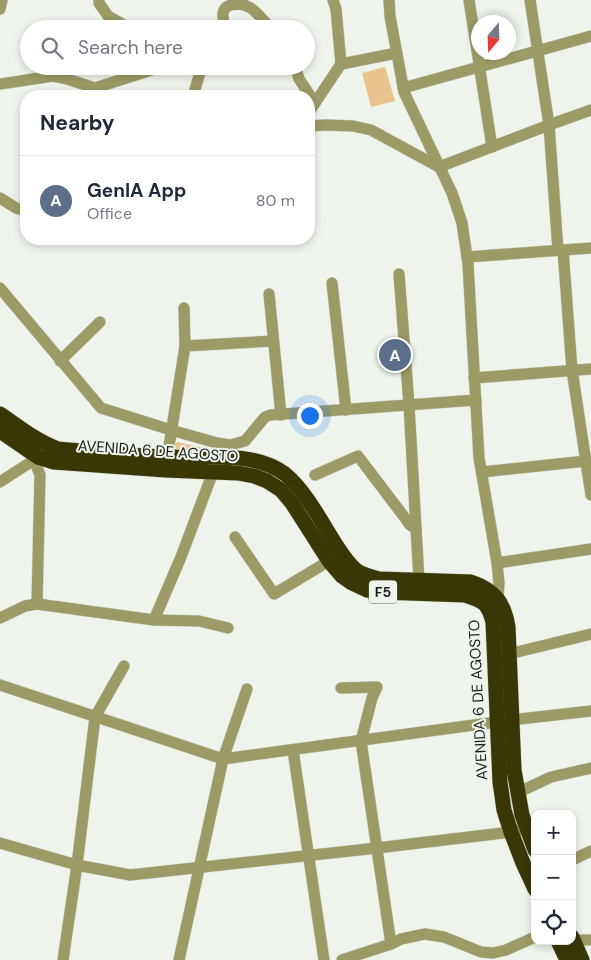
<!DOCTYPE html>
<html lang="en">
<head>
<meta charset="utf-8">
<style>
  :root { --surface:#fff; --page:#f2f2f3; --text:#1f2937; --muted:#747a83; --line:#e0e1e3; --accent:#2563eb }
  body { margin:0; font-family:"DM Sans",sans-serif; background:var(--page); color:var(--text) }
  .controls { position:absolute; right:15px; bottom:15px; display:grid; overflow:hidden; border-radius:10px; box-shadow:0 2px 8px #0003 }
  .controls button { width:45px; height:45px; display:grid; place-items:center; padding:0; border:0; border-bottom:1px solid var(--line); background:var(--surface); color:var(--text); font:25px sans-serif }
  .compass { position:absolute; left:471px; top:15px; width:45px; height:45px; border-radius:50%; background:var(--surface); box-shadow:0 2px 8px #0003; rotate:199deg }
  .you { position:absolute; left:309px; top:415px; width:18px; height:18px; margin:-12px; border:4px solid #fff; border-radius:50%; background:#1a73e8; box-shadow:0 0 0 8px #1a73e833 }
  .badge { display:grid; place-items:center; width:32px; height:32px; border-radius:50%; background:var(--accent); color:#fff; font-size:16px; font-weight:700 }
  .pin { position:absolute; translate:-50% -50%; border:2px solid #fff; box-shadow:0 1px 5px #0006 }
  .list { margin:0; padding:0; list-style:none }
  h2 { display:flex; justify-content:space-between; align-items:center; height:65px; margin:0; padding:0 20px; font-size:21px }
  h2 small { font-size:16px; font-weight:400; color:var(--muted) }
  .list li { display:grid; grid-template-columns:32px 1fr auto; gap:15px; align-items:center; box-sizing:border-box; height:90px; padding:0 20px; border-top:1px solid var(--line) }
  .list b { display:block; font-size:19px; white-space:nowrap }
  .list p { margin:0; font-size:16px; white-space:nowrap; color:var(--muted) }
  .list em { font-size:16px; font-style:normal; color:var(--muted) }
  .icon { flex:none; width:28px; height:28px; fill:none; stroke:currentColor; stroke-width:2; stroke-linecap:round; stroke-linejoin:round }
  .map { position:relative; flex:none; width:591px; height:960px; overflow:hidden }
  .search { position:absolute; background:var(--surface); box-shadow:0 2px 8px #0003; left:20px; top:20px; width:295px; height:55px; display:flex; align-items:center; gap:12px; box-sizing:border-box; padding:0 18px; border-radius:28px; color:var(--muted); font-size:19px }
  .panel { position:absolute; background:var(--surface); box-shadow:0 2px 8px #0003; left:20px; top:90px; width:295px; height:155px; border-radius:20px }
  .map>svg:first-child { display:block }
  .green { fill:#e9c48e }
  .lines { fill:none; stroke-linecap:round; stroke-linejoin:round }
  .minor-casing { stroke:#ccd1ca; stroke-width:12 }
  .highway-casing { stroke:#ccd1ca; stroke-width:16 }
  .minor { stroke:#9c9b65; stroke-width:11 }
  .highway { stroke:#393706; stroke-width:15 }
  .labels { text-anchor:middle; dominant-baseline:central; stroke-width:4; stroke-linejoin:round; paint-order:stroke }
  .shield { fill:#eef4ec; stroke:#595c58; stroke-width:1 }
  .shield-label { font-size:14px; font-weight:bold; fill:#191b18 }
  .street-label { font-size:15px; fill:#191b18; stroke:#eef4ec }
</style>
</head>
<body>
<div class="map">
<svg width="591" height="960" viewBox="0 0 591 960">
  <rect width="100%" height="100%" fill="#eef4ec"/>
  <!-- green -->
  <g class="green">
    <polygon points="385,67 395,101 371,107 362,73"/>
    <polygon points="178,442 216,451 174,450 175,443"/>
  </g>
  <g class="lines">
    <!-- minor casing -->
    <g class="minor-casing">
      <g id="minor">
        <polyline points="99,0 99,3 108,16 131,29"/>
        <polyline points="333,0 336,9 341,64 397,53"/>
        <polyline points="389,0 390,16 404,92 452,193 462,223 468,264 479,458 497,563 499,583 498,598"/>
        <polyline points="469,0 492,147"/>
        <polyline points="530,0 549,125 558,250"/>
        <polyline points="0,9 2,0"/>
        <path d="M 225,29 C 225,24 222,18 223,13 C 224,8 227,6 231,5 C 252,0 259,18 272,29"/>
        <polyline points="295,66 299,79 315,103"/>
        <polyline points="0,84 53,76 67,79 95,88 164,66"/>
        <polyline points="403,88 591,36"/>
        <polyline points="193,96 202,66"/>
        <polyline points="309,112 341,64"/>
        <polyline points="309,126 326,125 353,126 371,130 439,167 549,125 591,110"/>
        <polyline points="0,198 16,208 26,211"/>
        <polyline points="563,250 572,370 591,495"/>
        <polyline points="467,257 591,248"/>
        <polyline points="399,274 409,405 419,580"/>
        <polyline points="332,283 346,410"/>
        <polyline points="0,288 101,408 171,430 217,443 230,445 245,441 265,417 270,415 476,400"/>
        <polyline points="269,294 281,415"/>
        <polyline points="185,346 273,341"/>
        <polyline points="60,361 100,322"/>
        <polyline points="474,378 591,369"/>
        <polyline points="34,460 40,475 37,604"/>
        <polyline points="166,465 185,346 184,308"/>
        <polyline points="482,472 586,461"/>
        <polyline points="315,475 358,456 405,518 409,524 416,529"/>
        <polyline points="0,482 34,460 38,457"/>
        <polyline points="235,537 274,594 329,561"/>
        <polyline points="497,563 591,549"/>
        <polyline points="0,618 25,606 37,604 154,620 199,621 228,628"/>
        <polyline points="154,620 181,557 213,472"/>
        <polyline points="509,654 591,634"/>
        <polyline points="0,685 223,759 511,720 591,711"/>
        <polyline points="341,688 377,687 372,698 361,741 391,944"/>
        <polyline points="293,750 324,960"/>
        <polyline points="517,793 551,777 591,768"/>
        <polyline points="0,843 77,865 130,875 377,848 511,832 526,829"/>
        <polyline points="572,860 591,851"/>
        <polyline points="574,940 591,940"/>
        <polyline points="63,960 77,865 95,717 124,666"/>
        <polyline points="179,960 223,759 247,689"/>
        <polyline points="342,960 391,944 401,939 425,934 444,937 481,952 493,953 506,950 535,937"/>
      </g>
    </g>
    <!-- highway casing -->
    <g class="highway-casing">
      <g id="highway">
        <path d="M 0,414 C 19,427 36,441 58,449 C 94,452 131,456 167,457 C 205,459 253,450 285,474 C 305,490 322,523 336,545 C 342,554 348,564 357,571 C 364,575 371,577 379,579 L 471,582 C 495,590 504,603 508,627 L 514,770 L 522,815 L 535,850"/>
        <path d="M 0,431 L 38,457 L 54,462 L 166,470 L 238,473 L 254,476 L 267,481 L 281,490 L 292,503 L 329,561 L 342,576 L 352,583 L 367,590 L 381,592 L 465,595 C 484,601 488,603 493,622 L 500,782 L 504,810 L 511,832 L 523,863 L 535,889"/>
        <polyline points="572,937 582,960"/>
        <polyline points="558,941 567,960"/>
      </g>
    </g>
    <!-- minor -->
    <use href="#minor" class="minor"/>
    <!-- highway -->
    <use href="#highway" class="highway"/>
  </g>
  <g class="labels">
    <!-- shield labels -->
    <rect class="shield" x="369" y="580.5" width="28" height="23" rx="4"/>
    <g class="shield-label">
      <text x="383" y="592">F5</text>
    </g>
    <!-- street labels -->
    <g class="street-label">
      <text transform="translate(158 451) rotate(4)">AVENIDA 6 DE AGOSTO</text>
      <text transform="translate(478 700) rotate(-93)">AVENIDA 6 DE AGOSTO</text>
    </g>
  </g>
</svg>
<div class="controls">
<button>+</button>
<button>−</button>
<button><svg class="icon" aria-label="locate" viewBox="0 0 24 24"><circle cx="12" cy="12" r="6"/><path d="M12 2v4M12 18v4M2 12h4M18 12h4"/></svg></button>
</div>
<svg class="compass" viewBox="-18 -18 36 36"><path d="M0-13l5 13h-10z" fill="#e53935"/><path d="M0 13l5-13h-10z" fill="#747a83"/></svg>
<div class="you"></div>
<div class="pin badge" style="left:395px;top:355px;background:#5c6f8a">A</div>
<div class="search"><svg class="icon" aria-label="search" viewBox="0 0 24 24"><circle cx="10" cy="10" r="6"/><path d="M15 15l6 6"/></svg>Search here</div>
<section class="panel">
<h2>Nearby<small></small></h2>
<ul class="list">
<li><span class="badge" style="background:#5c6f8a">A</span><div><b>GenIA App</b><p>Office</p></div><em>80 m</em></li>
</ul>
</section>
</div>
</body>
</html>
